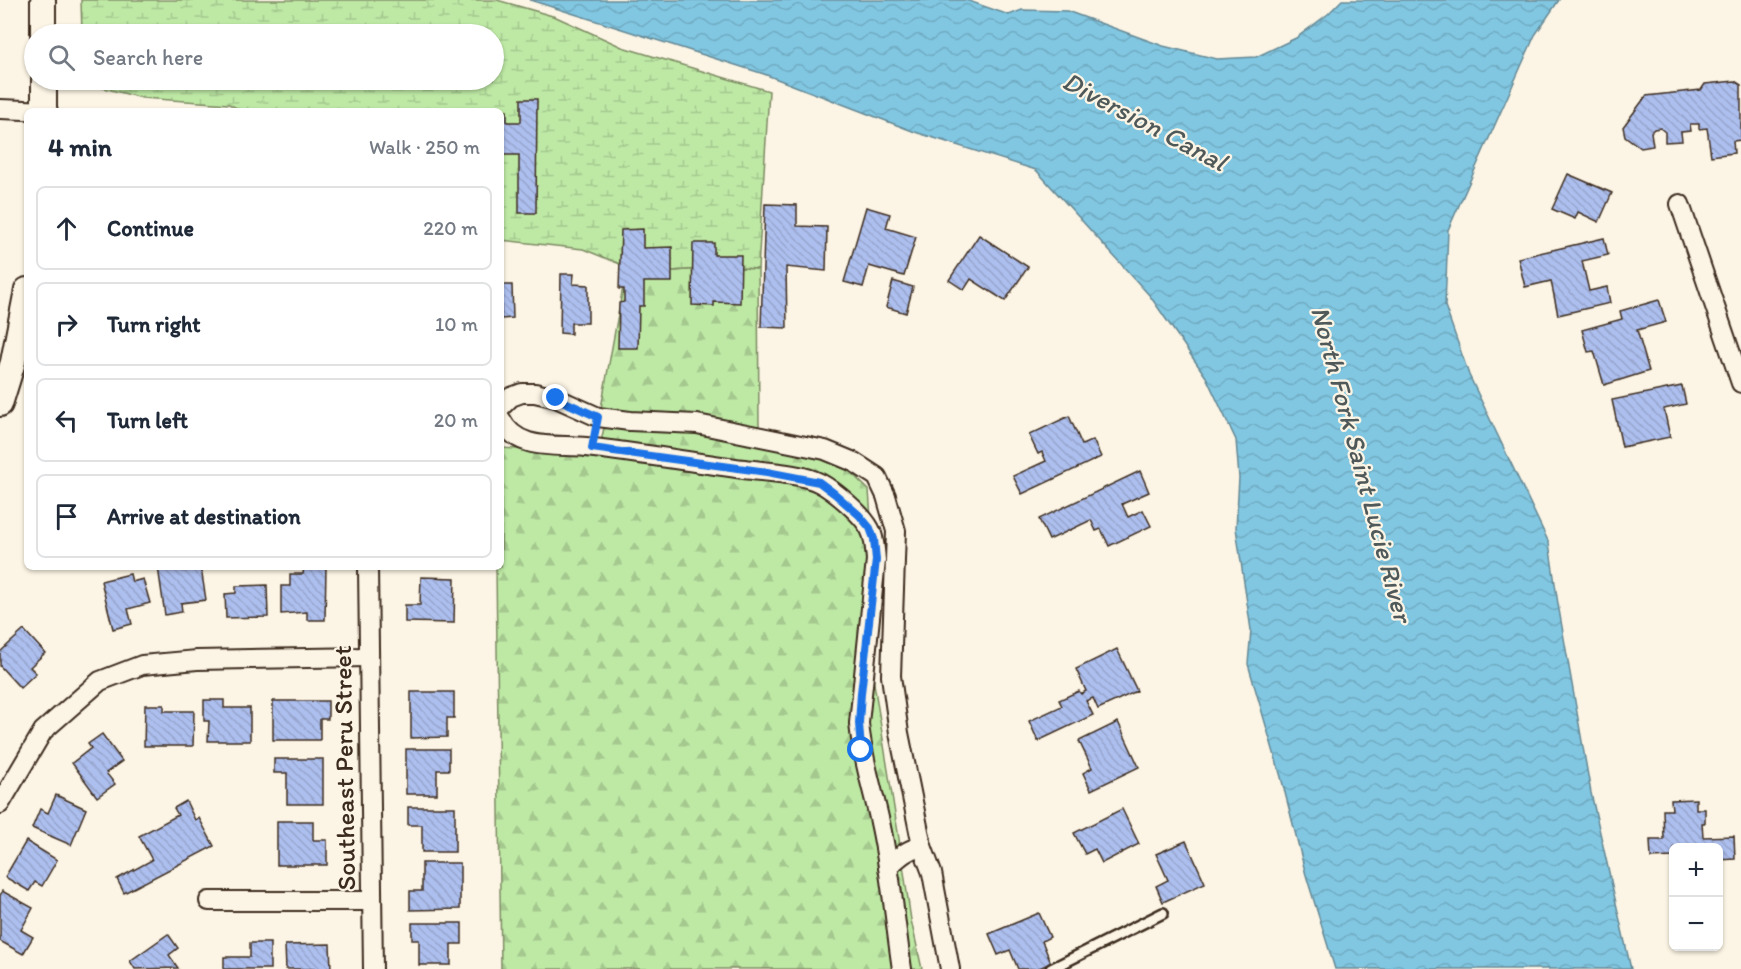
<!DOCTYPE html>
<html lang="en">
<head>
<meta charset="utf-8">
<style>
  :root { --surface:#fff; --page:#f2f2f3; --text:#1f2937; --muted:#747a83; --line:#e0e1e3 }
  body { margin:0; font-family:Itim,sans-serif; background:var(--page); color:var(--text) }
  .controls { position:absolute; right:18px; bottom:18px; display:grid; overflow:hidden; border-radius:9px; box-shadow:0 2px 4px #0004 }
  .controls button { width:54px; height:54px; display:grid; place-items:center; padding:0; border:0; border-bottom:2px solid var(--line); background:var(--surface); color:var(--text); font:30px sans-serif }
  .stop { position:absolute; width:18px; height:18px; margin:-14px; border:4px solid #1a73e8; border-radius:50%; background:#fff }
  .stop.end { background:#1a73e8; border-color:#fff; box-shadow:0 2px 6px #0008 }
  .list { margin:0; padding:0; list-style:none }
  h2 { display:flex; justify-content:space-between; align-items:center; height:78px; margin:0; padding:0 24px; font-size:26px }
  h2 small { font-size:20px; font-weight:400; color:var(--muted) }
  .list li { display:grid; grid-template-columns:39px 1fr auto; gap:18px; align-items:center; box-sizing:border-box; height:84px; margin:0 12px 12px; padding:0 12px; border:2px solid var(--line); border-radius:9px }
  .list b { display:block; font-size:22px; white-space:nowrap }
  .list em { font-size:20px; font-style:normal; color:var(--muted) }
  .icon { flex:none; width:33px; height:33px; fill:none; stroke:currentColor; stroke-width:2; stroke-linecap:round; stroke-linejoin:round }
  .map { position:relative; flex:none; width:1741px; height:969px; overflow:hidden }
  .search { position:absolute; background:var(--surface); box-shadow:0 2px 4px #0004; left:24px; top:24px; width:480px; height:66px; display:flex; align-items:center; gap:15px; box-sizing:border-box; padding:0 21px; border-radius:33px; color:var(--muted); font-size:22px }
  .panel { position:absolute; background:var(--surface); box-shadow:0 2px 4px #0004; left:24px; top:108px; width:480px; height:462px; border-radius:9px }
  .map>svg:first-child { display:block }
  .forest { fill:url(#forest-firs); stroke:#7c8a62; stroke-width:1.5 }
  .wetland { fill:url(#wetland-marsh); stroke:#7c8a62; stroke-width:1.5 }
  .water { fill:url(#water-waves); stroke:#658894; stroke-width:1.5 }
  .building { fill:url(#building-back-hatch); stroke:#3b2a1e; stroke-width:1.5 }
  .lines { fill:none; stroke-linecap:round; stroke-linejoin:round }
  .lane-casing { stroke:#3b2a1e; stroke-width:14 }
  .street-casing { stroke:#3b2a1e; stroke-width:22 }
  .secondary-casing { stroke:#3b2a1e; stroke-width:28 }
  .lane { stroke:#fcf5e5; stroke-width:9 }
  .street { stroke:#fcf5e5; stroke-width:18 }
  .secondary { stroke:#fcf5e5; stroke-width:24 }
  .route { stroke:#1a73e8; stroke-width:8 }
  .labels { text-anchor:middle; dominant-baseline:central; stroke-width:4.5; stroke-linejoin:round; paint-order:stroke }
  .street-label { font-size:26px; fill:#3b2a1e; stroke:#fcf5e5 }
  .water-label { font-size:27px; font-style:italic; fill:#505959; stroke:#fcf5e5 }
</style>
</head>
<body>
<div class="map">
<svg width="1741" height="969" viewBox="0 0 1741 969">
  <defs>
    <pattern id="forest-firs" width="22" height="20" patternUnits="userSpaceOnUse" patternTransform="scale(1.5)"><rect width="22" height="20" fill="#bee9a5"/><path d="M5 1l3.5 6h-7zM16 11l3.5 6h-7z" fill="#a4c88e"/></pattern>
    <pattern id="wetland-marsh" width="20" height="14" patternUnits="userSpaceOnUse" patternTransform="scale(1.5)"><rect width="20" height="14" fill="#bee9a5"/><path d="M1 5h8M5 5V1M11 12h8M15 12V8" fill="none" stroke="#a4c88e"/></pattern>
    <pattern id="water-waves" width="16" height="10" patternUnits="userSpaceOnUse" patternTransform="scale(1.5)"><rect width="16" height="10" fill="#81c7e2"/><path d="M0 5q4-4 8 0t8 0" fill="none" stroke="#70abc1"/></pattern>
    <pattern id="building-back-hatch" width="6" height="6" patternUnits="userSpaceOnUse" patternTransform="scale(1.5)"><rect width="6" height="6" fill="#adbfee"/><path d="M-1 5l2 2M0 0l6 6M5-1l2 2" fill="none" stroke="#96a4cc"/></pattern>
  </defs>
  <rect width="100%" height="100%" fill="#fcf5e5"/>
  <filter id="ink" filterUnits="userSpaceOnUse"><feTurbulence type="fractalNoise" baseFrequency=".0167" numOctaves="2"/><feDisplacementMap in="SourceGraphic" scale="12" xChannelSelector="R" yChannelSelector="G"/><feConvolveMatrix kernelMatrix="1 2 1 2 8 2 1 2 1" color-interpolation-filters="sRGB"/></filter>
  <g filter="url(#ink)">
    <!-- forest -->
    <g class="forest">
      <polygon points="726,267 758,269 759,427 698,415 630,412 601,408 624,281 660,272"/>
      <polygon points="604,427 630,430 697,433 823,458 847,469 869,490 871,519 860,522 864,539 871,538 870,593 873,677 900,845 877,865 887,879 903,865 911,920 922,969 501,969 496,567 501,567 501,448 581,453 598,458"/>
    </g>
    <!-- wetland -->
    <polygon class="wetland" points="81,0 497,0 556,17 622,47 769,91 758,269 726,267 660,272 647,275 583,249 501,240 501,111 242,111 229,104 142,98 84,83 84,80 494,80 494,34 82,34"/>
    <!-- water -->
    <polygon class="water" points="530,0 966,0 1009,15 1022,10 1067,11 1163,46 1217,59 1256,57 1296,38 1328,14 1342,0 1559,0 1535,35 1448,230 1445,306 1469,375 1549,543 1558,604 1591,793 1631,969 1335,969 1306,875 1281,777 1248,664 1251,630 1236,528 1239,478 1236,440 1206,377 1150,296 1036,170 915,132 764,74"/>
    <!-- building -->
    <g class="building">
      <polygon points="1735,81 1741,85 1741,140 1733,141 1734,153 1711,156 1707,128 1699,129 1699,124 1690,124 1691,131 1681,132 1682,141 1665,142 1665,132 1660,128 1654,129 1651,132 1653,146 1641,148 1625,136 1623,127 1646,96 1701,90 1705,84"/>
      <polygon points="521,99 537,99 536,213 519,213 519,155 501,155 501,111 493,111 507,111 507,122 521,122"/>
      <polygon points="1568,174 1612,193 1599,222 1578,212 1575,219 1552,209"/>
      <polygon points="765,204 797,205 797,226 827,227 826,271 786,267 787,328 761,327"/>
      <polygon points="866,207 890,214 886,228 916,237 904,276 869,266 863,287 844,282"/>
      <polygon points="643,229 643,248 672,247 672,282 644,282 644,306 639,306 638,348 618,348 619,303 624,302 624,289 619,289 621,230"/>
      <polygon points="979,235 1028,267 1005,301 971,279 964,290 949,280"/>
      <polygon points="1604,238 1608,255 1582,261 1589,291 1607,287 1610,303 1558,315 1551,281 1525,287 1518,258"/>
      <polygon points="693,243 714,243 714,255 741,255 740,303 714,302 714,306 692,305"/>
      <polygon points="561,274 574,274 573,284 588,285 588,323 571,323 571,334 560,333"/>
      <polygon points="893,281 913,287 906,313 886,307"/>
      <polygon points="501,285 512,285 513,318 501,319"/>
      <polygon points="1659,300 1666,322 1637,330 1649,371 1604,385 1594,351 1588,352 1582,330 1622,319 1620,311"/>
      <polygon points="1682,386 1686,404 1664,409 1670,437 1622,447 1612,400"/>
      <polygon points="1069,416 1082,445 1093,440 1101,457 1022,494 1013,476 1046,461 1042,452 1038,454 1029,435"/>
      <polygon points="1140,471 1149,492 1122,504 1128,517 1143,510 1151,526 1109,546 1101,529 1096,531 1091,520 1049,540 1039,519"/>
      <polygon points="158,567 182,567 183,571 201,568 206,600 181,603 182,612 165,615"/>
      <polygon points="304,567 326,567 325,620 307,620 307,612 281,614 281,586 290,586 290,574 303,574"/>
      <polygon points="130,574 132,582 143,579 150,603 128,609 132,624 113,629 101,581"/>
      <polygon points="421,577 455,578 454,623 405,622 405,605 420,605"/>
      <polygon points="267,585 268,617 226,618 225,594 236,593 236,586"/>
      <polygon points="24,630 45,653 30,667 36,673 20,688 0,666 0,652"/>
      <polygon points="1117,649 1137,691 1098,709 1093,698 1086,701 1093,715 1038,741 1029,721 1062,706 1059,700 1079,691 1081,694 1086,691 1076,669"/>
      <polygon points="411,692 454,692 454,718 447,718 447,737 411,738"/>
      <polygon points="204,700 224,700 224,708 250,708 250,741 208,741 209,721 204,721"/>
      <polygon points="273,701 328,701 328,719 320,719 320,740 273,740"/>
      <polygon points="145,705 164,705 164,711 194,711 193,746 144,746"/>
      <polygon points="1118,722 1139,767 1091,790 1083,773 1092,768 1079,741"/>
      <polygon points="102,734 122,761 106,773 115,784 97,797 72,763 91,748 88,744"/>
      <polygon points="406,749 449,749 449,770 437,770 437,794 406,794"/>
      <polygon points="274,759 323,759 323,804 287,804 287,773 274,773"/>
      <polygon points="56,795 86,809 71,845 32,828 40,809 48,813"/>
      <polygon points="1696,799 1696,809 1705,809 1705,823 1702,823 1703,837 1734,836 1735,859 1718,860 1718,848 1674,848 1674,857 1651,858 1650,840 1664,840 1663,810 1672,810 1671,800"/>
      <polygon points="186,801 195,820 199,818 214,846 124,893 117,879 152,860 139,836 178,815 174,808"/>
      <polygon points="408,807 455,807 455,852 422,852 422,825 408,825"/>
      <polygon points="1122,809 1139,844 1102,863 1095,849 1085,854 1074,833"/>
      <polygon points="277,821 313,821 313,840 327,840 327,865 277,865"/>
      <polygon points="26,841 57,860 42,886 35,882 29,891 5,877"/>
      <polygon points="1186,841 1205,883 1163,902 1156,886 1168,880 1156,854"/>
      <polygon points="422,863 460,863 460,909 410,910 410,891 422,891"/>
      <polygon points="2,891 33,908 21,930 33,937 23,954 0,941 0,896"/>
      <polygon points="1039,913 1050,937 1042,941 1051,963 1037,969 1018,969 1010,950 998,955 989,934"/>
      <polygon points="412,923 462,923 462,944 451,944 451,965 419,965 419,940 412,940"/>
      <polygon points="168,934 178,948 169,955 178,968 135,969 130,961"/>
      <polygon points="250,943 270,943 270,969 224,969 224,957 250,957"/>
      <polygon points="330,944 331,969 286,969 285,945"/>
    </g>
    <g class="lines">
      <!-- lane casing -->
      <g class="lane-casing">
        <polyline id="lane" points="1051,969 1163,913"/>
      </g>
      <!-- street casing -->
      <g class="street-casing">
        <g id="street">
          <polyline points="0,109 48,111"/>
          <polyline points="1680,204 1741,383"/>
          <polyline points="501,407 511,397 522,393 535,393 556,398 598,417 630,421 697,424 825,450 854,462 877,477 886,496 896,531 891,676 899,733 922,846 932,873 950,969"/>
          <path d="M 501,419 C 517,452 556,444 586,447 C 639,453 691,462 744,469 C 766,472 801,473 820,483 C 835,491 862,514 870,529 C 875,538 875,550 876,560 L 859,723 C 862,759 874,792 881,827 C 891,874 895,922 902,969"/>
          <polyline points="368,567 373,969"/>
          <polyline points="0,804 43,731 100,681 142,665 197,660 368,657"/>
          <path d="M 888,867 C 899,857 907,849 922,846"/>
          <polyline points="209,901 371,901"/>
        </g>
      </g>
      <!-- secondary casing -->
      <g class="secondary-casing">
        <g id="secondary">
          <polyline points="43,0 43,34"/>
          <polyline points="44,80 44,111"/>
          <polyline points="0,404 13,362 27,290"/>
        </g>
      </g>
      <!-- lane -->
      <use href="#lane" class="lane"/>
      <!-- street -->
      <use href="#street" class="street"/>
      <!-- secondary -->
      <use href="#secondary" class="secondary"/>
    </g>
  </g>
  <g class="lines" filter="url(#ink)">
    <!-- route -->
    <polyline class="route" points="556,398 598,417 592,448 767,472 819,482 835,494 859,515 870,528 874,539 876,560 861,693 859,723 861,750"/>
  </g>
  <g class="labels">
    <!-- street labels -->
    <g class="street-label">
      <text transform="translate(344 768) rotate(-91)">Southeast Peru Street</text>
    </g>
    <!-- water labels -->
    <g class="water-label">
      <text transform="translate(1145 121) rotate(28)">Diversion Canal</text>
      <text transform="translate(1362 464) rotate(75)">North Fork Saint Lucie River</text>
    </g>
  </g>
</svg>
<div class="controls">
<button>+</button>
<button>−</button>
</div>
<div class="stop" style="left:861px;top:750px"></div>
<div class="stop end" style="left:556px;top:398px"></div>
<div class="search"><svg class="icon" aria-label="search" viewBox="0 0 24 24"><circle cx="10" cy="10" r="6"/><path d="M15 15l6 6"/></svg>Search here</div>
<section class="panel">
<h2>4 min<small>Walk · 250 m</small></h2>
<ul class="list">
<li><svg class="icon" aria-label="ahead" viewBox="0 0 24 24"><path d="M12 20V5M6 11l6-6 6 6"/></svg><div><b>Continue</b></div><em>220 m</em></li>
<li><svg class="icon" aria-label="right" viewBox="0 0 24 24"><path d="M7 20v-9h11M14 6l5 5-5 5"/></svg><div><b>Turn right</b></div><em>10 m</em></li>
<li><svg class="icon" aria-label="left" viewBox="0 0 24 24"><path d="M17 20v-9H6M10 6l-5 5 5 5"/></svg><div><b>Turn left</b></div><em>20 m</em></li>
<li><svg class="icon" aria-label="arrive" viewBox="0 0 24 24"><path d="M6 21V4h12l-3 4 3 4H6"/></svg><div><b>Arrive at destination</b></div></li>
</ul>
</section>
</div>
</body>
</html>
